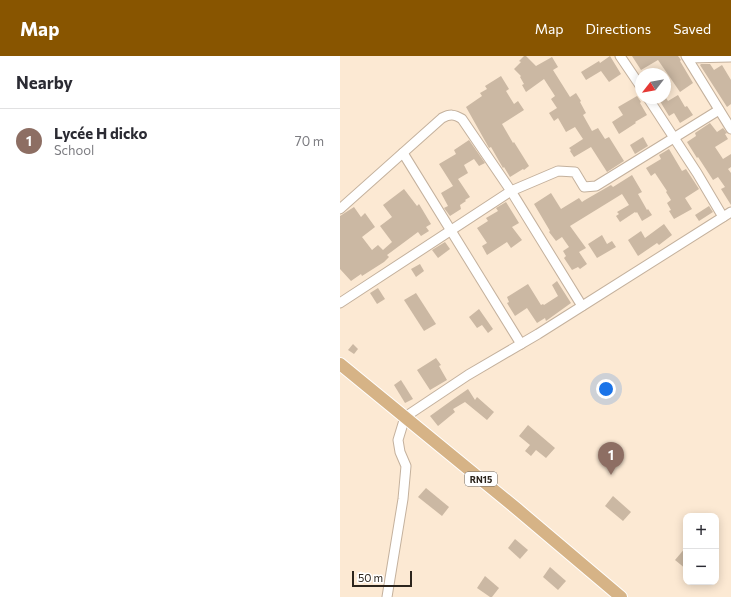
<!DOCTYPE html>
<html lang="en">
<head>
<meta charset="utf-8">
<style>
  :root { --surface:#fff; --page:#f2f2f3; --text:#2b2b33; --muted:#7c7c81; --line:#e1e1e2; --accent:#850 }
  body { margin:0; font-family:Commissioner,sans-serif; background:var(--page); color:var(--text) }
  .controls { position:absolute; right:12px; bottom:12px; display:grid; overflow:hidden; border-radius:8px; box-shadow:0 2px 10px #0003 }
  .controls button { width:36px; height:36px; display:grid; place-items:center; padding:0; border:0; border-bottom:1px solid var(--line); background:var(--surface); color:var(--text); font:20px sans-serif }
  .compass { position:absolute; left:295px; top:12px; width:36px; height:36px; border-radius:50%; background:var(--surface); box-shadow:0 2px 10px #0003; rotate:239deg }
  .scale { position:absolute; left:12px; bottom:10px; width:60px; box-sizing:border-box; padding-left:4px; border:2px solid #2c251d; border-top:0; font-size:11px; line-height:14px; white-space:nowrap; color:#2c251d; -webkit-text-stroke:3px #fff; paint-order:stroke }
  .you { position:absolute; left:266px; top:333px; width:14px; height:14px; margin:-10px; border:3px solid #fff; border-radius:50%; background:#1a73e8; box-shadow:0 0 0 6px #1a73e833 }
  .badge { display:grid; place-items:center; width:26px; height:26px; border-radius:50%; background:var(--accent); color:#fff; font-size:13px; font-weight:700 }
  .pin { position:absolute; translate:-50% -33px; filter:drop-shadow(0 1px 2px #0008) }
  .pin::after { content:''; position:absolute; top:21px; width:14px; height:12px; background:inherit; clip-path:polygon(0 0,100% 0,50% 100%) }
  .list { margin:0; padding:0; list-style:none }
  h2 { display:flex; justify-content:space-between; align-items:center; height:52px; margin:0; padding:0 16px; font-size:17px }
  h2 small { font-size:13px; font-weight:400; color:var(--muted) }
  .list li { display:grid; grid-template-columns:26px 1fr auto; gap:12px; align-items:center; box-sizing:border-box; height:64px; padding:0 16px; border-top:1px solid var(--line) }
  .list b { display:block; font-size:15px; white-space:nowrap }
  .list p { margin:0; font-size:13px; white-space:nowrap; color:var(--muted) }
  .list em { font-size:13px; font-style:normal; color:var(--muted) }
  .map { position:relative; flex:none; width:391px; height:541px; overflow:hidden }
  header { display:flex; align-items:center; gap:24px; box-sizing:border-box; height:56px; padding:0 20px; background:var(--accent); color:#fff }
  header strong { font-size:19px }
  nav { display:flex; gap:22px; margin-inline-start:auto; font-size:14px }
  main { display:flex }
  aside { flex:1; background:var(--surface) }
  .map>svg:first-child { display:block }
  .building { fill:#cbb8a3 }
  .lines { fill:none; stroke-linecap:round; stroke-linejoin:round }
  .minor-casing { stroke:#c4b19d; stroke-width:11 }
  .major-casing { stroke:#fff; stroke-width:14 }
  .minor { stroke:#fff; stroke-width:9 }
  .major { stroke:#d6b386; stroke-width:12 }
  .labels { text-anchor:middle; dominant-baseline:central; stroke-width:3; stroke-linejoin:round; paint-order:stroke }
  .shield { fill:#fff; stroke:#6b6661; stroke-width:1 }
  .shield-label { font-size:9px; font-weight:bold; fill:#2c251d }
</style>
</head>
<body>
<header>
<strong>Map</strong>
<nav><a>Map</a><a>Directions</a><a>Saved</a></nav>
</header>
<main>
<aside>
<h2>Nearby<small></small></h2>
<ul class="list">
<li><span class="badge" style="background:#8d6e63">1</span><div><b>Lycée H dicko</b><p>School</p></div><em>70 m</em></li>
</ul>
</aside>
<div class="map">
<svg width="391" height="541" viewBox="0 0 391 541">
  <rect width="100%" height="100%" fill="#fce9d3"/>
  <!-- building -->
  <g class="building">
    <polygon points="184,0 186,0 196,10 212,1 218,11 213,14 230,41 236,37 241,45 240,46 246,57 243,59 252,75 258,72 265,83 269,81 284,105 267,116 251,91 234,101 230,95 231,94 229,92 243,83 235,71 226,76 218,62 214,65 209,57 217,52 211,43 215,40 204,23 186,36 182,29 184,28 180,21 181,20 174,13 181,6 179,5"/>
    <polygon points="270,0 281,18 269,26 261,15 246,24 241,16 259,5 260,7"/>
    <polygon points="292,0 338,0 341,4 340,5 353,27 340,36 318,4 301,14"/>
    <polygon points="361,8 370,8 374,14 382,9 391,24 391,48 387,51 360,9"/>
    <polygon points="161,20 169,33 166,35 174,48 178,45 184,54 162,68 173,87 174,86 189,110 184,114 183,113 170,121 164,111 163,112 151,91 149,92 126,51 142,40 140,37 147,33 145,30"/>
    <polygon points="338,39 345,51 347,50 353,59 340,67 334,57 329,60 318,42 326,42 328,45"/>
    <polygon points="297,40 301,46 300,47 307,59 295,66 296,67 279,78 272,66 283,59 278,51"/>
    <polygon points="370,67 377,76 383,72 387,77 385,78 388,83 375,91 383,103 391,98 391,111 388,113 391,117 391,149 381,133 385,131 378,121 373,124 358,101 357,102 347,86 356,80 355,77"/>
    <polygon points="303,81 308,90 295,98 290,89"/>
    <polygon points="129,84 145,107 139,110 134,103 124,109 128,117 118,123 130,141 125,144 126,145 120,149 121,153 110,160 104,152 108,150 101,137 113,130 99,108 116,98 114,94"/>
    <polygon points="329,93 342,115 346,113 359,133 345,142 352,153 334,163 329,155 331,154 327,147 331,144 326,136 327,135 315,117 311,120 306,112 321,103 319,99"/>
    <polygon points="292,119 302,136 298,138 307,154 308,153 312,159 302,165 297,156 296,157 295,156 280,166 276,160 279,158 277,156 289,149 282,138 230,170 246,192 239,196 247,208 240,213 238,211 232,214 224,202 226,200 223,195 229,191 222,181 216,185 209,176 210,175 194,148 211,137 221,153 239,142 242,146 245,144 271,129 273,131"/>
    <polygon points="64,133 77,150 79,148 91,168 86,171 89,175 81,180 78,176 47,199 49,201 44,206 22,220 21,218 11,225 0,213 0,160 14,151 21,161 25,157 35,171 22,181 32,194 38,189 43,194 52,186 40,170 52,161 43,149"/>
    <polygon points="166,146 179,167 172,171 182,184 171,192 167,186 147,199 142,190 147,187 137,172 148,165 146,162 158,155 156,152"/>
    <polygon points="369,150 373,156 359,165 355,159"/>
    <polygon points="324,168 332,179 319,189 317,187 298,200 288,184 301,175 305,182"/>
    <polygon points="262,179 267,188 272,185 276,191 257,202 248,188"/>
    <polygon points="105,186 110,193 98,202 92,194"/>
    <polygon points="80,208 84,215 76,221 71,213"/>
    <polygon points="217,225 231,247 206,265 205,262 197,267 187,252 175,260 167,247 169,246 167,241 188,228 201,249 203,248 204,249 218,240 212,229"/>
    <polygon points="38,232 45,243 37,248 30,237"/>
    <polygon points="76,237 96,268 84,275 64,244"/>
    <polygon points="139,253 153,273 148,277 142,269 137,272 129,261"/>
    <polygon points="13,288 18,293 14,298 8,294"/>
    <polygon points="96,302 101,309 99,310 107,324 90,334 77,314"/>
    <polygon points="61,324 73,343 65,347 54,329"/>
    <polygon points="128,333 135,344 137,341 154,356 147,364 125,346 113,353 115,356 98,370 90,360 115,342"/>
    <polygon points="188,369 215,392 206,402 196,394 191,400 185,395 190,389 179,380"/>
    <polygon points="86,432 109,451 102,460 78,441"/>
    <polygon points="273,440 291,456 283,465 265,450"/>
    <polygon points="175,483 188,494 180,503 168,492"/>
    <polygon points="346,491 346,513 335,504"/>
    <polygon points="210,511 226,525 218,534 203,521"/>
    <polygon points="145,520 159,532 152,541 150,541 137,532"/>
  </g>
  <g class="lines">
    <!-- minor casing -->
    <g class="minor-casing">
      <g id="minor">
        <polyline points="280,0 301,31"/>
        <polyline points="346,0 391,73"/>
        <polyline points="348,2 391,1"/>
        <polyline points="308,42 357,117 383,161"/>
        <polyline points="63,97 181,288"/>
        <path d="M 0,153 L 102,62 C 110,58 114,58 122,63 L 171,135 L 242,250"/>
        <polyline points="0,247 171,135 218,115 235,116 244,131 256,130 379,54"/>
        <polyline points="47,541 63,443 66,410 60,396 58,384 65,361 128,319 198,278 391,156"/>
      </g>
    </g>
    <!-- major casing -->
    <g class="major-casing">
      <polyline id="major" points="0,308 177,453 281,541"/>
    </g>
    <!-- minor -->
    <use href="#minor" class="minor"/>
    <!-- major -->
    <use href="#major" class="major"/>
  </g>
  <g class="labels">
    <!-- shield labels -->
    <rect class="shield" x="125" y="416" width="32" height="14" rx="3"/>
    <g class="shield-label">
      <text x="141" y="423">RN15</text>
    </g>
  </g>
</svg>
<div class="controls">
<button>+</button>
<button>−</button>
</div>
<svg class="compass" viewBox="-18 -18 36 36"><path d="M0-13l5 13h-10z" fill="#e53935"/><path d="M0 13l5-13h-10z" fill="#7c7c81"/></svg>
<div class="scale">50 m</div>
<div class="you"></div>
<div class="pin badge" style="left:271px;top:419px;background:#8d6e63">1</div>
</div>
</main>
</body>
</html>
